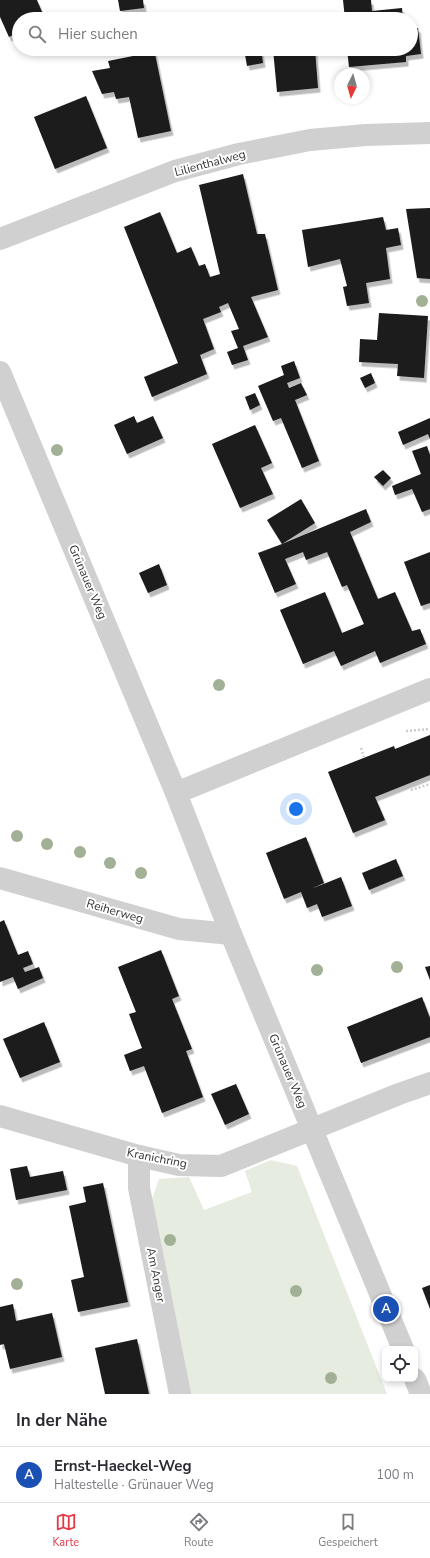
<!DOCTYPE html>
<html lang="de">
<head>
<meta charset="utf-8">
<style>
  :root { --surface:#fff; --page:#f7f7f7; --text:#2b2b33; --muted:#7c7c81; --line:#e1e1e2; --accent:#e63946 }
  body { margin:0; font-family:"Nunito Sans",sans-serif; background:var(--page); color:var(--text) }
  .controls { position:absolute; right:12px; bottom:12px; display:grid; overflow:hidden; border-radius:8px; box-shadow:0 2px 6px #0003 }
  .controls button { width:36px; height:36px; display:grid; place-items:center; padding:0; border:0; border-bottom:1px solid var(--line); background:var(--surface); color:var(--text); font:20px sans-serif }
  .compass { position:absolute; left:334px; top:68px; width:36px; height:36px; border-radius:50%; background:var(--surface); box-shadow:0 2px 6px #0003; rotate:185deg }
  .you { position:absolute; left:296px; top:809px; width:14px; height:14px; margin:-10px; border:3px solid #fff; border-radius:50%; background:#1a73e8; box-shadow:0 0 0 6px #1a73e833 }
  .badge { display:grid; place-items:center; width:26px; height:26px; border-radius:50%; background:var(--accent); color:#fff; font-size:13px; font-weight:700 }
  .pin { position:absolute; translate:-50% -50%; border:2px solid #fff; box-shadow:0 1px 4px #0006 }
  .list { margin:0; padding:0; list-style:none }
  h2 { display:flex; justify-content:space-between; align-items:center; height:52px; margin:0; padding:0 16px; font-size:17px }
  h2 small { font-size:13px; font-weight:400; color:var(--muted) }
  .list li { display:grid; grid-template-columns:26px 1fr auto; gap:12px; align-items:center; box-sizing:border-box; height:56px; padding:0 16px; border-top:1px solid var(--line) }
  .list b { display:block; font-size:15px; white-space:nowrap }
  .list p { margin:0; font-size:13px; white-space:nowrap; color:var(--muted) }
  .list em { font-size:13px; font-style:normal; color:var(--muted) }
  .icon { flex:none; width:22px; height:22px; fill:none; stroke:currentColor; stroke-width:2; stroke-linecap:round; stroke-linejoin:round }
  .map { position:relative; flex:none; width:430px; height:1394px; overflow:hidden }
  .search { position:absolute; background:var(--surface); box-shadow:0 2px 6px #0003; left:12px; right:12px; top:12px; height:44px; display:flex; align-items:center; gap:10px; box-sizing:border-box; padding:0 14px; border-radius:22px; color:var(--muted); font-size:15px }
  .sheet { height:108px; background:var(--surface) }
  nav { display:flex; justify-content:space-around; align-items:center; box-sizing:border-box; height:56px; border-top:1px solid var(--line); background:var(--surface); font-size:11px; color:var(--muted) }
  nav a { display:grid; justify-items:center; gap:2px }
  nav .on { color:var(--accent) }
  .map>svg:first-child { display:block }
  .green { fill:#e6ecdf }
  .building { fill:#1a1a1a; filter:url(#shadow) }
  .lines { fill:none; stroke-linecap:round; stroke-linejoin:round }
  .path { stroke:#cdcdcd; stroke-width:2.5; stroke-dasharray:2 2; stroke-linecap:butt }
  .minor { stroke:#d0d0d0; stroke-width:22 }
  .tree { fill:#a2b095 }
  .labels { text-anchor:middle; dominant-baseline:central; stroke-width:4; stroke-linejoin:round; paint-order:stroke }
  .street-label { font-size:12px; fill:#333; stroke:#fff }
</style>
</head>
<body>
<div class="map">
<svg width="430" height="1394" viewBox="0 0 430 1394">
  <defs>
    <filter id="shadow"><feDropShadow dx="2.5" dy="4.5" stdDeviation="0" flood-color="#0004"/></filter>
  </defs>
  <rect width="100%" height="100%" fill="#fff"/>
  <!-- green -->
  <polygon class="green" points="271,1160 297,1166 387,1394 190,1394 152,1199 159,1179 189,1177 204,1210 252,1192 245,1171"/>
  <!-- building -->
  <g class="building">
    <polygon points="0,0 37,0 45,19 19,19 19,32 9,37 0,17"/>
    <polygon points="118,0 143,0 144,8 120,11"/>
    <polygon points="343,0 371,0 372,11 402,8 403,19 345,19"/>
    <polygon points="411,28 418,28 421,54 406,56 406,62 349,67 347,49 411,49"/>
    <polygon points="131,49 154,49 171,131 138,138 129,97 116,99 114,92 102,94 92,71 110,68 108,61 133,56"/>
    <polygon points="244,49 261,49 263,63 247,66"/>
    <polygon points="273,49 315,49 318,88 277,92"/>
    <polygon points="86,96 107,148 55,169 34,117"/>
    <polygon points="243,174 257,234 265,234 278,290 251,297 268,337 243,346 248,360 232,365 227,352 238,348 231,331 239,329 228,303 219,307 221,312 203,319 214,349 200,355 207,374 152,397 144,377 178,363 124,227 160,212 177,253 191,247 199,266 205,264 210,277 220,274 199,185"/>
    <polygon points="430,208 430,279 417,278 406,209"/>
    <polygon points="383,217 386,230 398,228 401,245 386,248 390,279 366,283 369,303 347,306 343,287 347,286 340,259 308,267 302,230"/>
    <polygon points="379,313 428,316 424,378 397,376 398,364 359,362 360,339 377,340"/>
    <polygon points="294,361 300,378 287,383 289,388 301,383 307,395 295,400 319,461 302,468 281,418 273,421 258,386 284,375 281,366"/>
    <polygon points="371,373 375,383 365,388 360,378"/>
    <polygon points="255,393 260,405 250,410 245,397"/>
    <polygon points="134,416 137,423 153,416 163,438 127,454 114,425"/>
    <polygon points="430,418 430,439 428,434 403,445 398,432"/>
    <polygon points="255,425 272,463 261,468 273,494 240,508 212,444"/>
    <polygon points="427,446 430,455 430,509 422,512 412,489 395,495 392,486 421,474 412,451"/>
    <polygon points="383,470 391,478 383,486 374,477"/>
    <polygon points="301,499 315,523 282,544 366,509 371,522 350,532 378,599 395,592 412,631 420,629 426,644 380,663 375,651 341,666 334,651 303,664 280,610 325,592 342,633 364,624 347,585 342,587 327,552 306,560 303,552 285,559 296,584 275,593 258,553 282,544 267,520"/>
    <polygon points="430,552 430,603 421,606 404,562"/>
    <polygon points="159,564 167,585 148,593 139,573"/>
    <polygon points="430,735 430,775 375,797 385,820 353,833 328,772 394,746 395,749"/>
    <polygon points="306,837 324,883 311,889 341,877 352,906 322,917 317,904 307,908 301,892 284,899 266,853"/>
    <polygon points="396,859 403,876 369,890 362,873"/>
    <polygon points="4,920 18,955 28,951 33,964 23,968 25,972 39,967 43,978 18,989 13,977 0,982 0,922"/>
    <polygon points="161,950 179,996 172,999 192,1049 186,1051 203,1097 162,1113 144,1066 130,1071 124,1055 142,1048 129,1014 136,1012 118,967"/>
    <polygon points="430,966 430,980 425,967"/>
    <polygon points="422,997 430,1018 430,1037 361,1063 347,1027"/>
    <polygon points="44,1022 60,1062 20,1078 3,1039"/>
    <polygon points="236,1084 249,1114 225,1125 211,1094"/>
    <polygon points="27,1166 30,1177 63,1171 67,1190 16,1200 10,1169"/>
    <polygon points="103,1183 128,1302 78,1312 71,1280 84,1277 69,1206 86,1202 83,1187"/>
    <polygon points="430,1285 430,1309 422,1288"/>
    <polygon points="13,1304 16,1321 52,1313 62,1357 10,1369 4,1344 0,1345 0,1307"/>
    <polygon points="137,1339 149,1394 105,1394 95,1348"/>
  </g>
  <g class="lines">
    <!-- path -->
    <g class="path">
      <polyline points="406,731 430,729"/>
      <polyline points="361,748 364,757"/>
      <polyline points="411,790 430,784"/>
    </g>
    <!-- minor -->
    <g class="minor">
      <polyline points="0,239 175,171 239,154 310,140 366,135 430,133"/>
      <polyline points="0,372 176,793 231,934 403,1349"/>
      <polyline points="176,793 430,689"/>
      <polyline points="0,878 179,929 231,934"/>
      <polyline points="0,1116 139,1156 179,1165 221,1166 399,1094 430,1083"/>
      <polyline points="139,1156 139,1188 180,1394"/>
      <polyline points="415,1379 421,1394"/>
    </g>
  </g>
  <!-- trees -->
  <g class="tree">
    <circle cx="422" cy="301" r="6"/>
    <circle cx="57" cy="450" r="6"/>
    <circle cx="219" cy="685" r="6"/>
    <circle cx="17" cy="836" r="6"/>
    <circle cx="47" cy="844" r="6"/>
    <circle cx="80" cy="852" r="6"/>
    <circle cx="110" cy="863" r="6"/>
    <circle cx="141" cy="873" r="6"/>
    <circle cx="397" cy="967" r="6"/>
    <circle cx="317" cy="970" r="6"/>
    <circle cx="170" cy="1240" r="6"/>
    <circle cx="17" cy="1284" r="6"/>
    <circle cx="296" cy="1291" r="6"/>
    <circle cx="331" cy="1378" r="6"/>
  </g>
  <g class="labels">
    <!-- street labels -->
    <g class="street-label">
      <text transform="translate(210 163) rotate(-15)">Lilienthalweg</text>
      <text transform="translate(88 582) rotate(67)">Grünauer Weg</text>
      <text transform="translate(115 911) rotate(16)">Reiherweg</text>
      <text transform="translate(288 1071) rotate(67)">Grünauer Weg</text>
      <text transform="translate(157 1158) rotate(11)">Kranichring</text>
      <text transform="translate(156 1275) rotate(79)">Am Anger</text>
    </g>
  </g>
</svg>
<div class="controls">
<button><svg class="icon" aria-label="locate" viewBox="0 0 24 24"><circle cx="12" cy="12" r="6"/><path d="M12 2v4M12 18v4M2 12h4M18 12h4"/></svg></button>
</div>
<svg class="compass" viewBox="-18 -18 36 36"><path d="M0-13l5 13h-10z" fill="#e53935"/><path d="M0 13l5-13h-10z" fill="#7c7c81"/></svg>
<div class="you"></div>
<div class="pin badge" style="left:386px;top:1309px;background:#1a4fb4">A</div>
<div class="search"><svg class="icon" aria-label="search" viewBox="0 0 24 24"><circle cx="10" cy="10" r="6"/><path d="M15 15l6 6"/></svg>Hier suchen</div>
</div>
<section class="sheet">
<h2>In der Nähe<small></small></h2>
<ul class="list">
<li><span class="badge" style="background:#1a4fb4">A</span><div><b>Ernst-Haeckel-Weg</b><p>Haltestelle · Grünauer Weg</p></div><em>100 m</em></li>
</ul>
</section>
<nav>
<a class="on"><svg class="icon" aria-label="map" viewBox="0 0 24 24"><path d="M3 6l6-2 6 2 6-2v14l-6 2-6-2-6 2zM9 4v14M15 6v14"/></svg>Karte</a>
<a><svg class="icon" aria-label="directions" viewBox="0 0 24 24"><path d="M12 3l9 9-9 9-9-9zM9 14v-3h6M13 9l2 2-2 2"/></svg>Route</a>
<a><svg class="icon" aria-label="saved" viewBox="0 0 24 24"><path d="M7 4h10v16l-5-4-5 4z"/></svg>Gespeichert</a>
</nav>
</body>
</html>
